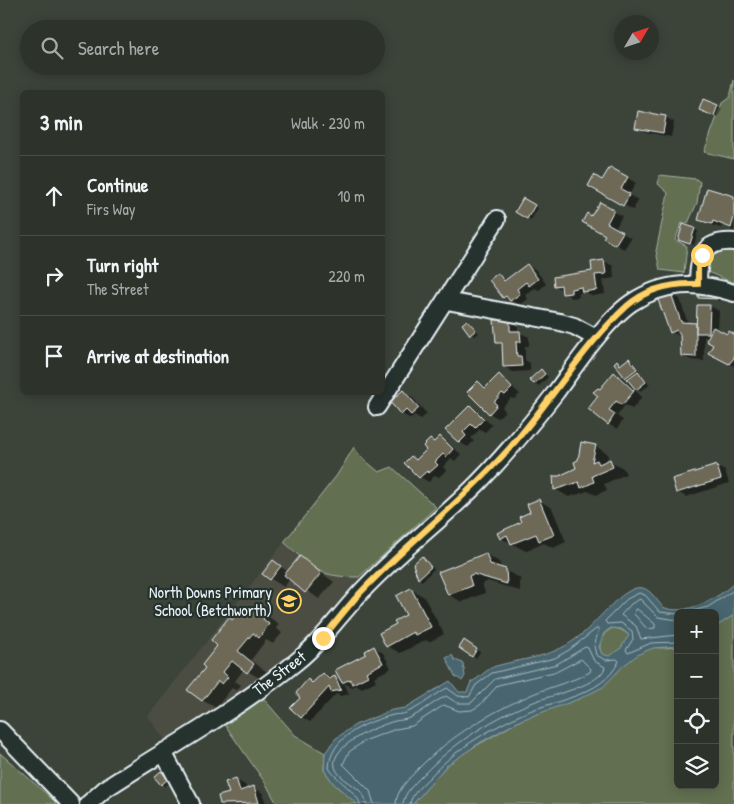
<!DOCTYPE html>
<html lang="en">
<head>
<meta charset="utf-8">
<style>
  :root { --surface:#2d322b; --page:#393e37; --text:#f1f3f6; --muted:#a7aaa9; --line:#484d47 }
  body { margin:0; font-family:"Patrick Hand",sans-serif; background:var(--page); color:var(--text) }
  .controls { position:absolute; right:15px; bottom:15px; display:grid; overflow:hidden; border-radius:8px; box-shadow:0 2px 12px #0003 }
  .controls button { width:45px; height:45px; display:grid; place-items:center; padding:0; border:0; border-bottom:1px solid var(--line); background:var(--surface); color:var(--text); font:25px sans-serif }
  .compass { position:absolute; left:614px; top:15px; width:45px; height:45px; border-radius:50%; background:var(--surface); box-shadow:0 2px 12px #0003; rotate:51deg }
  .stop { position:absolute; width:15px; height:15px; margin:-11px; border:4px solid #ffd166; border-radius:50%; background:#fff }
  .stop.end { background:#ffd166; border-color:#fff; box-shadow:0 1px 5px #0008 }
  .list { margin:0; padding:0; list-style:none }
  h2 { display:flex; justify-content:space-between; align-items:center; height:65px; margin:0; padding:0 20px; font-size:21px }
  h2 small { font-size:16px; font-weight:400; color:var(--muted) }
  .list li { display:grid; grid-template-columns:32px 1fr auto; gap:15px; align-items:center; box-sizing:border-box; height:80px; padding:0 20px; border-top:1px solid var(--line) }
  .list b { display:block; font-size:19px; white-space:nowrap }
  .list p { margin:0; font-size:16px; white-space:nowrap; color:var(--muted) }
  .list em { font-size:16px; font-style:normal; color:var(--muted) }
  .icon { flex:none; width:28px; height:28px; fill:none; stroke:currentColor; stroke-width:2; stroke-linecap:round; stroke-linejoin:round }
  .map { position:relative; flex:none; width:734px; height:804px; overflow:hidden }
  .search { position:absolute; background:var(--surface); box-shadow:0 2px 12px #0003; left:20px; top:20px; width:365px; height:55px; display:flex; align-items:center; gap:12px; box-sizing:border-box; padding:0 18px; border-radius:28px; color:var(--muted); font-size:19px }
  .panel { position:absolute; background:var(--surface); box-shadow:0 2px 12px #0003; left:20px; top:90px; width:365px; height:305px; border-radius:8px }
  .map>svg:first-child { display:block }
  .built { fill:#4b4e42 }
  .green { fill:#627051; stroke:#a5b0a4 }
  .water { fill:#49666f; stroke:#899ea6; fill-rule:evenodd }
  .shadow { fill:#0007 }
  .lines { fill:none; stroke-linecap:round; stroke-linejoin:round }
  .shore { stroke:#a8b9c1; stroke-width:1 }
  .building { fill:#6e6956; stroke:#e8f1f8 }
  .minor-casing { stroke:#e8f1f8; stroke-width:20 }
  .minor { stroke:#26332d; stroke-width:16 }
  .route { stroke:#ffd166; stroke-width:6 }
  .labels { text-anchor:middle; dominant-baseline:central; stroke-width:4.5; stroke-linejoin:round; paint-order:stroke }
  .poi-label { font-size:16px; fill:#e8f1f8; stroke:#26332d; text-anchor:end }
  .street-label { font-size:16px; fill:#e8f1f8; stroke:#26332d }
</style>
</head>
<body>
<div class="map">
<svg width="734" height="804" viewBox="0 0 734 804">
  <rect width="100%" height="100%" fill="#3c4339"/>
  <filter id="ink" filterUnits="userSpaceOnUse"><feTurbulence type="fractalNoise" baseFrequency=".02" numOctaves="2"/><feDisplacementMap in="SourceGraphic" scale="10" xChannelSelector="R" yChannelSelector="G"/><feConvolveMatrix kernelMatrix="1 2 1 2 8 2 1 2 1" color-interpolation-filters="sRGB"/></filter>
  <g filter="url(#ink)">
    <!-- built -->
    <polygon class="built" points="354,447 360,456 379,472 392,467 436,507 359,578 323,624 283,663 219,708 165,740 148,716 337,475"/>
    <!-- green -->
    <g class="green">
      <polygon points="734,80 734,159 704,152 722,103 730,97"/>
      <polygon points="660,175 696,179 700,182 697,203 688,223 682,223 675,240 687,246 684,273 660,270 656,251 668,193 658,184"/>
      <polygon points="731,250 734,250 734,283 705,271 704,268 714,252"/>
      <path d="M 354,447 L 360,456 L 379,472 L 392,467 L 436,507 L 359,577 C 317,577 314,569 284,542 L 337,475 Z"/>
      <path d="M 734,615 L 734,804 L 413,804 L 446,766 L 460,755 L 521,720 L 542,711 L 602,654 C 596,644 603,632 613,628 C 626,629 630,638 641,643 C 651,649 667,649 678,646 L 678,785 L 715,785 L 715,627 Z"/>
      <polygon points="263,698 295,735 325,753 324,770 334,784 357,804 277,804 266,784 225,725"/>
      <polygon points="0,753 58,804 0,804"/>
    </g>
    <!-- water -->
    <g class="water">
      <path d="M 734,583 L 734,615 L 715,627 L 715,613 L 678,613 L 678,646 L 653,648 L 639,654 L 623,666 L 603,687 L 579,699 L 521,720 L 481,742 L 446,766 L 413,804 L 357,804 L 334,784 L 324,770 L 325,753 L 335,739 L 355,725 L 392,710 L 405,708 L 450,681 L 459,692 L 467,692 L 471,682 C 480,678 486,669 496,666 C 529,657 553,658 581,635 C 596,623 618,593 636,588 C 649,585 655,599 663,607 C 684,617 719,598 734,583 ZM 611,628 L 622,629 L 629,635 L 621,648 L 609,656 L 602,654 L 599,647 L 604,633 Z"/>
      <polygon points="452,655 455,660 463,663 465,676 462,681 455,676 446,658"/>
    </g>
    <!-- shadow -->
    <g class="shadow">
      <polygon points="704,100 722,108 718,117 704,112"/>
      <polygon points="665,117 674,122 671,137 646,132 637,127"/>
      <polygon points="611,168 636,183 629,195 638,200 633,210 590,186 603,182"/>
      <polygon points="734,197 734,231 722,225 721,228 708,224 699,219"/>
      <polygon points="523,200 538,208 531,220 517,212"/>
      <polygon points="600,204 622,216 615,229 631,238 624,249 605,238 607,235 592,217"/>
      <polygon points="694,229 698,231 694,245 683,241"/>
      <polygon points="604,261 613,266 614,278 603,280 605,294 592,296 586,292 579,293 579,297 572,298 555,285 594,272"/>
      <polygon points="527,265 536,270 546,284 539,290 535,288 525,295 528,299 520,305 504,297 491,280 498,275 508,280"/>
      <polygon points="671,294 680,299 688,324 697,324 710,306 719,311 718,331 728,336 734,335 734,366 723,360 710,337 704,337 704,361 691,360 682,355 682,337 671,332"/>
      <polygon points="721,295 720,301 700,297"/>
      <polygon points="467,321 479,333 475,336 471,334"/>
      <polygon points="509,321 518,326 518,332 529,337 529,346 525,346 525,360 530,363 530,371 513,372 504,367 503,346 497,342"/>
      <polygon points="629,360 650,385 640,391 626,377 617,362 622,365"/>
      <polygon points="541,370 548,377 539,386 531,380"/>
      <polygon points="614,373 623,378 642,397 632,409 625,405 617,416 623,420 617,429 608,424 600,396 600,391"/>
      <polygon points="499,376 520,394 514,399 511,398 502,407 505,411 498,418 489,413 478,382 488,388"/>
      <polygon points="403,392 412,397 427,414 421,419 414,415 411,419 402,414"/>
      <polygon points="470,407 492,425 485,432 480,429 471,438 474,441 468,447 459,442"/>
      <polygon points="440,438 461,454 455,461 451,458 443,467 446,470 439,477 435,475 429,482 420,477 417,461"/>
      <polygon points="595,446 608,454 607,462 610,461 623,468 626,474 604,484 607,490 596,495 588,491 569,497 555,489 560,477 577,468"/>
      <polygon points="716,466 725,471 729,483 686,497 678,492"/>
      <polygon points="538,500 552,508 566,542 553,548 544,543 526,551 501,538 523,523 532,513"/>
      <polygon points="486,554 499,562 502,569 520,578 520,591 488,581 482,584 485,593 462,602 449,595"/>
      <polygon points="422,557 434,569 422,581 419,578 414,564"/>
      <polygon points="301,558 334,582 319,599 290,579 284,587 271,579 274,562 293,575"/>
      <polygon points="411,589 424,597 444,634 429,642 426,640 400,653 387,646 398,625 407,615"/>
      <polygon points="256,608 279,624 276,628 282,633 273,644 266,640 251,660 267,672 261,679 244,669 235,681 241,685 236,691 232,688 216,708 202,700 207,667 233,621 249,617"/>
      <polygon points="469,644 480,652 476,658 472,656"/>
      <polygon points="374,647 383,653 391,668 374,677 376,681 362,688 357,685 352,687 344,683 349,694 341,696 336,694 310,722 302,717 302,698 309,681 314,684 323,674 343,682"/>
      <polygon points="162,772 171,782 165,786 161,784"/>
      <polygon points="236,780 245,785 247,790 254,788 263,793 266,804 222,804 219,797 230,794"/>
    </g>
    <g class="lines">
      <!-- shore -->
      <g class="shore">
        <polygon points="637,609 655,624 655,628 647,629 634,614"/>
        <polyline points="684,613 708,607 734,590"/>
        <polyline points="678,614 660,612 645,595 639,593 627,599 605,621 607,624 621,623 632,631 633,639 626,650 628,653 651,643 678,642"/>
        <polyline points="678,620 658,617 640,599 631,604 621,615 636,626 641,639 678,635"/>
        <path d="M 360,804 C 359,794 335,779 329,768 C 330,737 366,722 393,715 C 398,714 403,715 408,712 C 422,706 434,695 447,688 L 458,696 L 469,697 L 476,685 L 492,673 L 555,658 L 569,650 L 596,629 L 599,629 L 594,646 L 596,655 L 606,660 L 617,659 L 619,661 C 602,698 550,700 518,716 C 485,732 454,750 430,777 C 423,784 411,794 410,804"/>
        <path d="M 366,804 C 366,786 340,783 335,767 C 329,745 380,725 395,721 C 400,720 405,720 410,718 C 423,712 433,702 446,696 L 457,703 L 471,703 L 495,679 L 557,664 L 585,647 L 588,648 L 594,661 L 605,667 C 602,684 554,695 539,700 C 495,716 453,743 422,776 C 414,784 404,793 403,804"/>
        <path d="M 374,804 L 370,791 L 343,764 L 349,752 L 364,741 L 396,729 L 412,726 L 444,705 L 459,711 L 472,710 L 480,705 L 498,685 L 558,671 L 581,659 L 591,669 L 590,672 C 572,682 552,686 533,694 C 491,712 450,736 418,769 C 409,779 396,790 396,804"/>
      </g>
    </g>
    <!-- building -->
    <g class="building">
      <polygon points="703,99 718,105 714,116 699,110"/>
      <polygon points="638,111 666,116 663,133 635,128"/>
      <polygon points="610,167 628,177 621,189 630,194 623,206 588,186 594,175 602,180"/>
      <polygon points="707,188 734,196 734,217 731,228 713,221 712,224 698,220"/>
      <polygon points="523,198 535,205 527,219 515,212"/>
      <polygon points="600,202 614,210 607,223 623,232 615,245 603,238 605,235 582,222 587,213 591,216"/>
      <polygon points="683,224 695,228 690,244 678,240"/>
      <polygon points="604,260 606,274 595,275 597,290 582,292 581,287 571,289 571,293 562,294 561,285 554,286 553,277 592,271 591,262"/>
      <polygon points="527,264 538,279 529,286 526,282 517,289 520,294 510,301 506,296 503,298 489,280 498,273 504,281"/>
      <polygon points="699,290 717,291 717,299 698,298"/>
      <polygon points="671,293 681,322 696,323 696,357 681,356 680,334 677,330 670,333 657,297"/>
      <polygon points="697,305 710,305 709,333 696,333"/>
      <polygon points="510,319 510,331 520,331 521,342 516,342 517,356 521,356 522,366 503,367 502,343 496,343 494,320"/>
      <polygon points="467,320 476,330 470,335 462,324"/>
      <polygon points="713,327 727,334 729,331 734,334 734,358 729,364 708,353 713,345 706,341"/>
      <polygon points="629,358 637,369 625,378 614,363 617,360 620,365"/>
      <polygon points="541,369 545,374 534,384 529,380"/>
      <polygon points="638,371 646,382 636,390 627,379"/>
      <polygon points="614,372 634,391 622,405 616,401 609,410 615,414 608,425 588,409 598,396 593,392 598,388 600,389"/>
      <polygon points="499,374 512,388 505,395 502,393 494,402 497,405 489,414 467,392 478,381 485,388"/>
      <polygon points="403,390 419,408 411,415 406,410 401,415 390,402"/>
      <polygon points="470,405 484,419 475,428 471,424 463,432 466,436 459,443 445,430"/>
      <polygon points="440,436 453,449 446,457 443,454 435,462 438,465 429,473 427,471 419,478 404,463 411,456 416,460 426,450 423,446 430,439 434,442"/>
      <polygon points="581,442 596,445 592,462 597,460 599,464 610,459 613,467 592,476 594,482 581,488 579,482 554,490 553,476 559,476 576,468 574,462 578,460"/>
      <polygon points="717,465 721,479 676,493 672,479"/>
      <polygon points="539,499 554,535 539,541 536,534 511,544 507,535 500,539 497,533 521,522 519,517 530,512 527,504"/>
      <polygon points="486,553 490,564 506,569 507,584 473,574 469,576 472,586 448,595 438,572"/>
      <polygon points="300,556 321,573 305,593 284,575"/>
      <polygon points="422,556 431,567 418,579 413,564"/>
      <polygon points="273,560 281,566 270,580 262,574"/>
      <polygon points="411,588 431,627 415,635 413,632 386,647 379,633 396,624 394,621 406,615 396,596"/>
      <polygon points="256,606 267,615 263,619 269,624 259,638 253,633 238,651 254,664 247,673 232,661 223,672 228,677 222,684 218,681 202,701 187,690 205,668 202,665 217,646 211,640 229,617 232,620 237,613 241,616 244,612 248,616"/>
      <polygon points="464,640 477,649 472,657 459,648"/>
      <polygon points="374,646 383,663 366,672 368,676 352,684 350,679 342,683 335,670 366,654 365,651"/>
      <polygon points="323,673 329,679 335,676 341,690 331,692 329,687 301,718 290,708 300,698 296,693 308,679 312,683"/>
      <polygon points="161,771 168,779 161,785 154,777"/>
      <polygon points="236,778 240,791 254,786 259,803 220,804 218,796 229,793 225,782"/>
    </g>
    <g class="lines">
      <!-- minor casing -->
      <g class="minor-casing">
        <g id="minor">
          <path d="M 698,284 C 698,257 703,240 734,242"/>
          <polyline points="447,301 560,322 574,326 596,338"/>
          <polyline points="377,407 497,219"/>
          <polyline points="0,730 71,804"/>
          <polyline points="163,752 191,804"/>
          <path d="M 88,804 L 105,789 C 168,748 237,710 296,662 C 321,642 339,616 361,592 C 398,552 442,520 480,481 C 507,453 532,423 556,392 C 575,366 605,321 631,303 C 664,281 697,281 734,293"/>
        </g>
      </g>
      <!-- minor -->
      <use href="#minor" class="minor"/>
    </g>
  </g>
  <g class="lines" filter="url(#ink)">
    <!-- route -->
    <path class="route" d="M 323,638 C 335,623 348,606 361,592 C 408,543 461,502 506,452 C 549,405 581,348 627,306 C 647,288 673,283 698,284 L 698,266 L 702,255"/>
  </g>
  <!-- icons -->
  <defs>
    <g id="school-ring" transform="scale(1.25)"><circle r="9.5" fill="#26332d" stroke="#ffd166" stroke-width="1.5"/><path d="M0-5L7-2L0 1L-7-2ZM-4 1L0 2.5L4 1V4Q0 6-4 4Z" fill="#ffd166"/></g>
  </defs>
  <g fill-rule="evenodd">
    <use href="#school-ring" x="289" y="601"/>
  </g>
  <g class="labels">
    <!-- poi labels -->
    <g class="poi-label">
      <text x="272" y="592">North Downs Primary<tspan x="272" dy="18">School (Betchworth)</tspan></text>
    </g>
    <!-- street labels -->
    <g class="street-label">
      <text transform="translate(279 673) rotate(-37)">The Street</text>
    </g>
  </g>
</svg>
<div class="controls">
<button>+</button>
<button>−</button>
<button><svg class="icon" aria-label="locate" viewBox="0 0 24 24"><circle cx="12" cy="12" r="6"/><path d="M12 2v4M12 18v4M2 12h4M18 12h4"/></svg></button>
<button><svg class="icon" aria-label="layers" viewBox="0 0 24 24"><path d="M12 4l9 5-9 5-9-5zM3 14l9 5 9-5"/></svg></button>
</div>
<svg class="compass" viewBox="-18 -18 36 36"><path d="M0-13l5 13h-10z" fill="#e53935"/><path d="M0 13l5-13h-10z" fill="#a7aaa9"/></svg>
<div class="stop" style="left:702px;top:255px"></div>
<div class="stop end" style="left:323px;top:638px"></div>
<div class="search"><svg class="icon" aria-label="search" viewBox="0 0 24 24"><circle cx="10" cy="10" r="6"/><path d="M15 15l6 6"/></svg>Search here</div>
<section class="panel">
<h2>3 min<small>Walk · 230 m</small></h2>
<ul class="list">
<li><svg class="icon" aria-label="ahead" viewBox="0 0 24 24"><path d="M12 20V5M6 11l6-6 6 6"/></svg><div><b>Continue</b><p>Firs Way</p></div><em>10 m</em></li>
<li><svg class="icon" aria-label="right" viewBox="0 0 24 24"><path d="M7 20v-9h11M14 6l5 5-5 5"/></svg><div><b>Turn right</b><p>The Street</p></div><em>220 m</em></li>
<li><svg class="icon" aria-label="arrive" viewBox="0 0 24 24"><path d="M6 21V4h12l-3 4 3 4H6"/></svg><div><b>Arrive at destination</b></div></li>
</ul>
</section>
</div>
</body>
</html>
